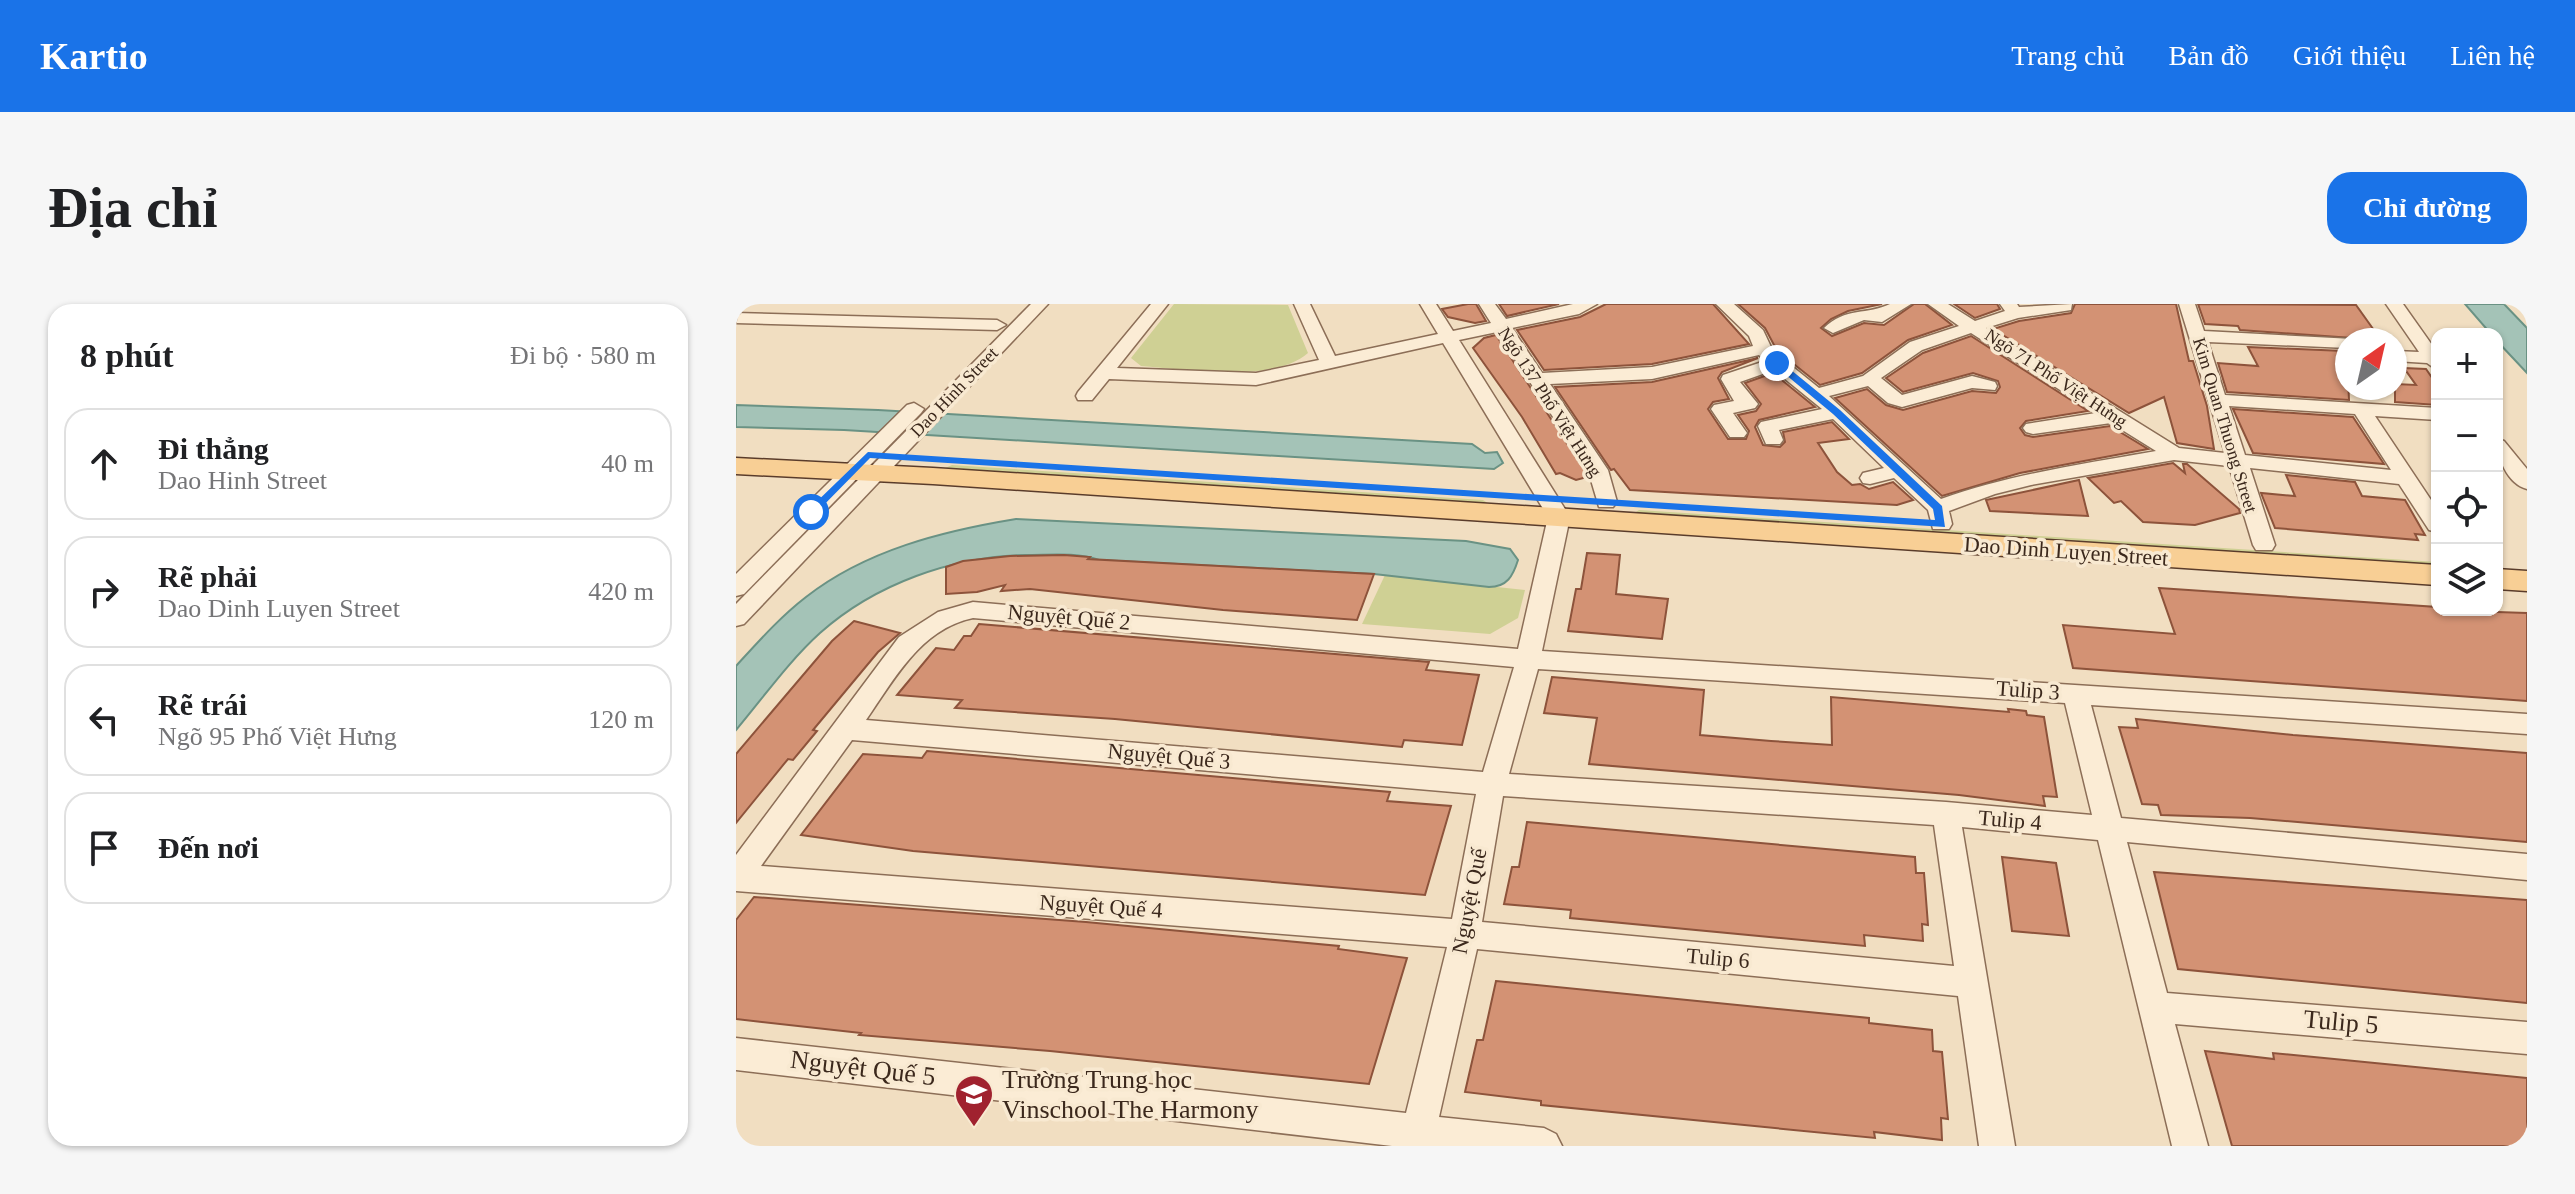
<!DOCTYPE html>
<html lang="vi">
<head>
<meta charset="utf-8">
<style>
  :root { --surface:#fff; --page:#f6f6f6; --text:#202124; --muted:#757577; --line:#e0e0e0; --accent:#1a73e8 }
  body { margin:0; font-family:Georgia,serif; background:var(--page); color:var(--text) }
  .controls { position:absolute; right:24px; top:24px; display:grid; overflow:hidden; border-radius:16px; box-shadow:0 2px 6px #0004 }
  .controls button { width:72px; height:72px; display:grid; place-items:center; padding:0; border:0; border-bottom:2px solid var(--line); background:var(--surface); color:var(--text); font:40px sans-serif }
  .compass { position:absolute; left:1599px; top:24px; width:72px; height:72px; border-radius:50%; background:var(--surface); box-shadow:0 2px 6px #0004; rotate:34deg }
  .stop { position:absolute; width:24px; height:24px; margin:-18px; border:6px solid #1a73e8; border-radius:50%; background:#fff }
  .stop.end { background:#1a73e8; border-color:#fff; box-shadow:0 2px 8px #0008 }
  .list { margin:0; padding:0; list-style:none }
  h2 { display:flex; justify-content:space-between; align-items:center; height:104px; margin:0; padding:0 32px; font-size:34px }
  h2 small { font-size:26px; font-weight:400; color:var(--muted) }
  .list li { display:grid; grid-template-columns:52px 1fr auto; gap:24px; align-items:center; box-sizing:border-box; height:112px; margin:0 16px 16px; padding:0 16px; border:2px solid var(--line); border-radius:24px }
  .list b { display:block; font-size:30px; white-space:nowrap }
  .list p { margin:0; font-size:26px; white-space:nowrap; color:var(--muted) }
  .list em { font-size:26px; font-style:normal; color:var(--muted) }
  .icon { flex:none; width:44px; height:44px; fill:none; stroke:currentColor; stroke-width:2; stroke-linecap:round; stroke-linejoin:round }
  .map { position:relative; flex:none; width:1791px; height:842px; overflow:hidden; border-radius:24px }
  header { display:flex; align-items:center; gap:48px; box-sizing:border-box; height:112px; padding:0 40px; background:var(--accent); color:#fff }
  header strong { font-size:38px }
  nav { display:flex; gap:44px; margin-inline-start:auto; font-size:28px }
  .intro { display:flex; align-items:center; justify-content:space-between; box-sizing:border-box; height:192px; padding:0 48px }
  h1 { margin:0; font-size:56px }
  .button { padding:20px 36px; border-radius:24px; background:var(--accent); color:#fff; font-size:28px; font-weight:700 }
  main { display:flex; gap:48px; padding:0 48px }
  aside { flex:1; background:var(--surface); border-radius:24px; box-shadow:0 2px 6px #0004 }
  .map>svg:first-child { display:block }
  .green { fill:#cfd094 }
  .water { fill:#a4c3b7; stroke:#6a9284; stroke-width:2 }
  .building { fill:#d39274; stroke:#8d533b; stroke-width:2 }
  .lines { fill:none; stroke-linecap:round; stroke-linejoin:round }
  .minor-casing { stroke:#8c6e57; stroke-width:3 }
  .major-casing { stroke:#5a3c2b; stroke-width:3 }
  .minor { fill:#fbecd5; fill-rule:evenodd }
  .major { fill:#f8cf95; fill-rule:evenodd }
  .route { fill:#1a73e8 }
  .labels { text-anchor:middle; dominant-baseline:central; stroke-width:7; stroke-linejoin:round; paint-order:stroke }
  .far-street-label { font-size:18px; fill:#3b281c; stroke:#f8e9d1 }
  .street-label { font-size:22px; fill:#3b281c; stroke:#f8e9d1 }
  .near-street-label { font-size:26px; fill:#3b281c; stroke:#f8e9d1 }
  .near-poi-label { font-size:26px; fill:#3b281c; stroke:#f8e9d1; text-anchor:start }
</style>
</head>
<body>
<header>
<strong>Kartio</strong>
<nav><a>Trang chủ</a><a>Bản đồ</a><a>Giới thiệu</a><a>Liên hệ</a></nav>
</header>
<div class="intro"><h1>Địa chỉ</h1><a class="button">Chỉ đường</a></div>
<main>
<aside>
<h2>8 phút<small>Đi bộ · 580 m</small></h2>
<ul class="list">
<li><svg class="icon" aria-label="ahead" viewBox="0 0 24 24"><path d="M12 20V5M6 11l6-6 6 6"/></svg><div><b>Đi thẳng</b><p>Dao Hinh Street</p></div><em>40 m</em></li>
<li><svg class="icon" aria-label="right" viewBox="0 0 24 24"><path d="M7 20v-9h11M14 6l5 5-5 5"/></svg><div><b>Rẽ phải</b><p>Dao Dinh Luyen Street</p></div><em>420 m</em></li>
<li><svg class="icon" aria-label="left" viewBox="0 0 24 24"><path d="M17 20v-9H6M10 6l-5 5 5 5"/></svg><div><b>Rẽ trái</b><p>Ngõ 95 Phố Việt Hưng</p></div><em>120 m</em></li>
<li><svg class="icon" aria-label="arrive" viewBox="0 0 24 24"><path d="M6 21V4h12l-3 4 3 4H6"/></svg><div><b>Đến nơi</b></div></li>
</ul>
</aside>
<div class="map">
<svg width="1791" height="842" viewBox="0 0 1791 842">
  <rect width="100%" height="100%" fill="#f1dec1"/>
  <!-- green -->
  <g class="green">
    <path d="M 438,0 L 552,1 L 572,49 C 536,80 450,65 405,62 L 395,54 Z"/>
    <polygon points="216,161 747,196 753,200 207,165"/>
    <polygon points="903,206 1701,258 1701,266 897,210"/>
    <polygon points="649,271 789,286 782,314 754,330 626,320"/>
  </g>
  <!-- water -->
  <g class="water">
    <polygon points="1729,0 1768,0 1791,24 1791,69 1761,37 1761,30 1755,30"/>
    <polygon points="0,101 142,106 736,140 749,149 761,148 767,159 758,165 108,126 0,123"/>
    <path d="M 280,215 L 730,237 L 774,245 L 782,256 C 777,272 771,283 753,283 L 638,270 L 363,256 C 340,248 314,251 290,251 C 217,252 139,280 84,329 C 53,357 27,394 0,426 L 0,362 C 22,338 44,313 70,293 C 130,246 207,227 280,215 Z"/>
  </g>
  <!-- building -->
  <g class="building">
    <polygon points="732,0 740,0 750,17 739,19 712,13 706,5"/>
    <polygon points="763,0 823,0 771,12"/>
    <polygon points="870,0 977,0 1013,40 916,60 808,66 781,26 844,13"/>
    <polygon points="1002,0 1146,0 1112,7 1095,15 1085,24 1096,32 1128,19 1148,21 1178,0 1189,0 1216,21 1172,36 1126,69 1084,81 1049,53 1038,41 1029,24"/>
    <polygon points="1218,0 1261,0 1264,5 1239,14"/>
    <polygon points="1339,0 1440,0 1453,57 1457,57 1471,102 1478,145 1441,139 1428,93 1393,109 1257,25 1283,17 1335,9"/>
    <polygon points="1462,0 1620,1 1645,36 1504,26 1502,22 1469,20"/>
    <polygon points="760,31 849,167 851,173 840,176 824,169 820,170 786,113 737,44 748,34"/>
    <polygon points="1235,32 1352,107 1290,117 1284,124 1289,131 1297,133 1374,122 1412,145 1284,169 1206,192 1099,94 1131,85 1150,101 1167,106 1236,87 1260,89 1264,83 1262,77 1237,69 1167,88 1150,74 1187,49"/>
    <polygon points="1512,43 1608,47 1611,52 1613,96 1491,88 1482,59 1522,62"/>
    <polygon points="1022,54 986,68 982,74 993,95 977,98 972,105 992,135 1010,135 1013,127 1002,111 1020,107 1025,100 1009,79 1037,69 1079,103 1023,116 1019,123 1027,141 1044,143 1049,138 1047,128 1096,118 1113,135 1082,139 1101,168 1116,181 1124,180 1133,185 1157,178 1177,196 1161,201 894,186 878,165 875,166 819,83 916,78"/>
    <polygon points="1668,64 1690,65 1701,81 1701,101 1659,98 1659,80 1680,81"/>
    <polygon points="1497,105 1617,113 1648,160 1517,149"/>
    <polygon points="1437,159 1449,169 1447,160 1451,160 1503,205 1504,209 1459,221 1407,218 1385,197 1378,199 1352,174"/>
    <polygon points="1550,171 1619,178 1626,192 1669,196 1689,231 1679,230 1682,236 1539,224 1525,189 1559,192"/>
    <polygon points="1343,176 1352,212 1254,207 1250,196"/>
    <polygon points="851,249 884,251 880,290 932,295 926,335 832,327 840,285 845,285"/>
    <polygon points="328,251 354,253 352,255 638,270 621,316 487,306 294,285 265,287 269,281 241,288 210,290 210,263 227,257 274,252"/>
    <polygon points="1423,284 1701,303 1701,306 1791,309 1791,397 1337,364 1327,321 1439,330"/>
    <polygon points="118,317 164,329 142,348 77,426 81,427 57,456 52,455 0,519 0,450 96,337"/>
    <polygon points="243,320 693,358 690,366 743,371 726,441 668,436 666,443 379,415 219,404 226,396 161,391 200,344 218,346 228,332 235,332"/>
    <polygon points="816,373 968,386 964,431 1035,437 1096,441 1095,393 1273,408 1272,405 1290,407 1291,411 1308,413 1321,493 1307,492 1309,502 1223,491 853,460 861,414 808,409"/>
    <polygon points="1400,415 1557,431 1791,449 1791,538 1514,514 1425,511 1422,501 1406,500 1383,423 1402,424"/>
    <polygon points="191,447 654,488 651,497 715,502 689,591 177,547 65,531 127,450 186,454"/>
    <polygon points="791,518 1179,553 1180,569 1188,569 1192,621 1186,620 1187,637 1128,631 1129,642 834,614 835,606 768,600 776,563 783,563"/>
    <polygon points="1266,553 1320,559 1333,632 1276,627"/>
    <polygon points="1418,568 1791,596 1791,699 1442,665"/>
    <polygon points="18,593 350,618 603,642 602,645 671,654 633,780 314,747 123,731 125,729 0,715 0,616"/>
    <polygon points="760,677 1133,714 1133,719 1196,726 1197,747 1206,748 1212,815 1205,814 1206,836 1138,828 1139,834 805,801 805,797 729,788 741,736 747,736"/>
    <polygon points="1469,747 1538,755 1537,749 1791,774 1791,842 1496,842"/>
  </g>
  <g class="lines">
    <!-- minor casing -->
    <g class="minor-casing">
      <g id="minor">
        <polygon points="295,0 312,0 8,320 0,322 0,300"/>
        <path d="M 415,0 L 432,0 L 381,64 L 520,69 L 583,56 L 558,0 L 574,0 L 599,52 L 702,30 L 684,0 L 700,0 L 717,27 L 755,19 L 743,0 L 759,0 L 770,15 L 837,0 L 861,0 L 843,10 L 776,24 L 806,69 L 916,63 L 1017,42 L 1013,32 L 980,0 L 998,0 L 1027,26 L 1035,43 L 1047,55 L 1083,84 L 1127,72 L 1174,38 L 1223,22 L 1192,0 L 1212,0 L 1239,17 L 1269,7 L 1264,0 L 1281,0 L 1283,3 L 1336,0 L 1335,6 L 1282,14 L 1250,24 L 1443,144 L 1489,149 L 1443,0 L 1459,0 L 1468,27 L 1617,35 L 1611,36 L 1611,44 L 1472,38 L 1489,91 L 1701,104 L 1701,116 L 1639,112 L 1701,205 L 1701,228 L 1693,226 L 1663,180 L 1514,164 L 1539,241 L 1536,246 L 1520,246 L 1517,241 L 1493,162 L 1438,156 L 1295,181 L 1259,190 L 1213,207 L 1216,220 L 1213,225 L 1197,225 L 1192,206 L 1158,174 L 1134,180 L 1127,179 L 1124,174 L 1127,169 L 1148,164 L 1097,115 L 1043,126 L 1047,136 L 1044,140 L 1030,140 L 1022,122 L 1025,118 L 1086,105 L 1038,66 L 1004,78 L 1022,100 L 1019,104 L 997,109 L 1011,129 L 1008,133 L 994,133 L 975,105 L 978,101 L 998,97 L 985,75 L 987,71 L 1029,57 L 1023,51 L 916,75 L 814,80 L 872,166 L 881,198 L 877,203 L 863,203 L 852,166 L 761,28 L 723,36 L 834,213 L 806,347 L 1791,410 L 1791,430 L 1355,401 L 1385,514 L 1791,550 L 1791,576 L 1391,538 L 1431,689 L 1791,718 L 1791,750 L 1439,720 L 1472,842 L 1436,842 L 1362,536 L 1226,523 L 1279,842 L 1243,842 L 1222,692 L 741,645 L 703,813 L 808,824 L 820,830 L 826,842 L 656,842 L 0,766 L 0,734 L 670,809 L 711,643 L 0,587 L 0,551 L 163,333 L 202,308 L 237,298 L 782,345 L 812,213 L 707,39 L 520,81 L 373,75 L 356,96 L 342,96 L 340,92 L 342,88 ZM 1235,29 L 1360,109 L 1290,120 L 1287,124 L 1290,128 L 1297,130 L 1375,119 L 1420,147 C 1347,160 1275,170 1205,195 L 1093,92 L 1132,82 L 1152,99 L 1166,103 L 1236,84 L 1259,86 L 1261,82 L 1259,78 L 1236,72 L 1166,91 L 1145,74 L 1186,46 ZM 1493,102 L 1619,110 L 1655,166 L 1509,151 ZM 237,314 L 778,363 L 747,468 L 130,416 C 158,376 184,325 237,314 ZM 802,365 L 1329,399 L 1356,511 L 1210,498 L 773,470 ZM 116,436 L 740,490 L 716,615 L 25,562 ZM 767,492 L 1198,521 L 1218,662 L 746,618 Z"/>
        <path d="M 1154,0 L 1175,0 L 1146,18 L 1128,16 L 1097,29 L 1088,24 C 1109,3 1132,11 1154,0 Z"/>
        <polygon points="1650,0 1667,0 1701,48 1701,66 1691,59 1659,57 1659,47 1683,48"/>
        <polygon points="0,9 261,16 270,21 261,26 0,19"/>
        <polygon points="178,99 188,105 185,109 8,290 0,292 0,270 171,101"/>
        <path d="M 1761,135 L 1768,137 L 1791,165 L 1791,185 C 1771,180 1761,153 1761,135 Z"/>
      </g>
    </g>
    <!-- major casing -->
    <g class="major-casing">
      <g id="major">
        <polygon points="0,154 197,164 1701,261 1701,281 197,180 0,170"/>
        <polygon points="1761,265 1791,267 1791,287 1761,285"/>
      </g>
    </g>
    <!-- minor -->
    <use href="#minor" class="minor"/>
    <!-- major -->
    <use href="#major" class="major"/>
  </g>
  <!-- route -->
  <polygon class="route" points="1038,57 1044,57 1104,106 1206,202 1209,223 134,154 79,210 70,208 132,148 1199,216 1197,205 1097,110 1038,61"/>
  <!-- icons -->
  <defs>
    <g id="school-pin" transform="scale(2)"><path d="M0 17L-7.5 6A9.5 9.5 0 1 1 7.5 6Z" fill="#a0222f" stroke="#f8e9d1"/><path d="M0-5L7-2L0 1L-7-2ZM-4 1L0 2.5L4 1V4Q0 6-4 4Z" fill="#fff"/></g>
  </defs>
  <g fill-rule="evenodd">
    <use href="#school-pin" x="238" y="790"/>
  </g>
  <g class="labels">
    <!-- far-street labels -->
    <g class="far-street-label">
      <text transform="translate(1320 74) rotate(33)">Ngõ 71 Phố Việt Hưng</text>
      <text transform="translate(218 88) rotate(-46)">Dao Hinh Street</text>
      <text transform="translate(814 98) rotate(57)">Ngõ 137 Phố Việt Hưng</text>
      <text transform="translate(1489 121) rotate(73)">Kim Quan Thuong Street</text>
    </g>
    <!-- street labels -->
    <g class="street-label">
      <text transform="translate(1330 247) rotate(4)">Dao Dinh Luyen Street</text>
      <text transform="translate(333 313) rotate(5)">Nguyệt Quế 2</text>
      <text transform="translate(1292 386) rotate(4)">Tulip 3</text>
      <text transform="translate(433 452) rotate(5)">Nguyệt Quế 3</text>
      <text transform="translate(1274 516) rotate(5)">Tulip 4</text>
      <text transform="translate(733 597) rotate(-79)">Nguyệt Quế</text>
      <text transform="translate(365 602) rotate(4)">Nguyệt Quế 4</text>
      <text transform="translate(982 654) rotate(5)">Tulip 6</text>
    </g>
    <!-- near-street labels -->
    <g class="near-street-label">
      <text transform="translate(1605 718) rotate(5)">Tulip 5</text>
      <text transform="translate(127 764) rotate(7)">Nguyệt Quế 5</text>
    </g>
    <!-- near-poi labels -->
    <g class="near-poi-label">
      <text x="266" y="775">Trường Trung học<tspan x="266" dy="30">Vinschool The Harmony</tspan></text>
    </g>
  </g>
</svg>
<div class="controls">
<button>+</button>
<button>−</button>
<button><svg class="icon" aria-label="locate" viewBox="0 0 24 24"><circle cx="12" cy="12" r="6"/><path d="M12 2v4M12 18v4M2 12h4M18 12h4"/></svg></button>
<button><svg class="icon" aria-label="layers" viewBox="0 0 24 24"><path d="M12 4l9 5-9 5-9-5zM3 14l9 5 9-5"/></svg></button>
</div>
<svg class="compass" viewBox="-18 -18 36 36"><path d="M0-13l5 13h-10z" fill="#e53935"/><path d="M0 13l5-13h-10z" fill="#757577"/></svg>
<div class="stop" style="left:75px;top:208px"></div>
<div class="stop end" style="left:1041px;top:59px"></div>
</div>
</main>
</body>
</html>
